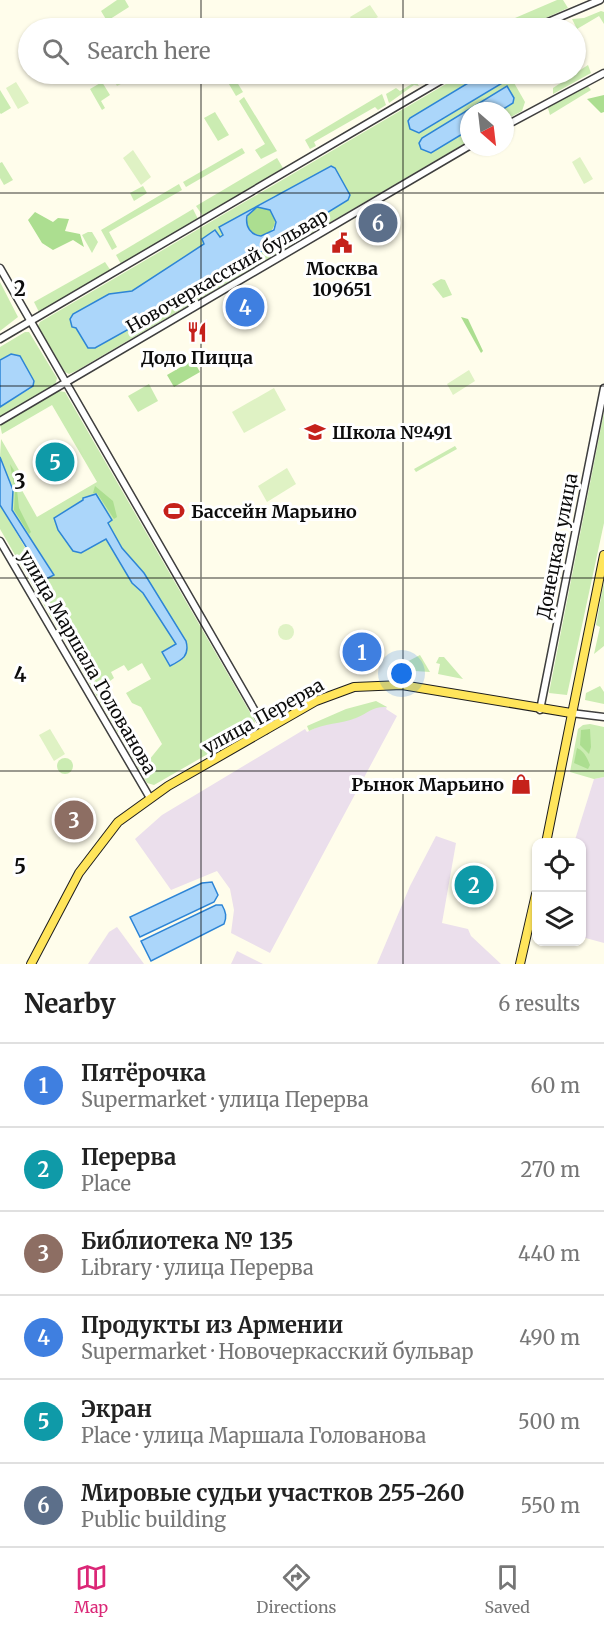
<!DOCTYPE html>
<html lang="en">
<head>
<meta charset="utf-8">
<style>
  :root { --surface:#fff; --page:#f2f2f2; --text:#222; --muted:#767676; --line:#e0e0e0; --accent:#db2777 }
  body { margin:0; font-family:Merriweather,serif; background:var(--page); color:var(--text) }
  .controls { position:absolute; right:18px; bottom:18px; display:grid; overflow:hidden; border-radius:12px; box-shadow:0 2px 4px #0004 }
  .controls button { width:54px; height:54px; display:grid; place-items:center; padding:0; border:0; border-bottom:2px solid var(--line); background:var(--surface); color:var(--text); font:30px sans-serif }
  .compass { position:absolute; left:460px; top:102px; width:54px; height:54px; border-radius:50%; background:var(--surface); box-shadow:0 2px 4px #0004; rotate:152deg }
  .you { position:absolute; left:402px; top:674px; width:21px; height:21px; margin:-15px; border:4px solid #fff; border-radius:50%; background:#1a73e8; box-shadow:0 0 0 9px #1a73e833 }
  .badge { display:grid; place-items:center; width:39px; height:39px; border-radius:50%; background:var(--accent); color:#fff; font-size:20px; font-weight:700 }
  .pin { position:absolute; translate:-50% -50%; border:3px solid #fff; box-shadow:0 2px 6px #0006 }
  .list { margin:0; padding:0; list-style:none }
  h2 { display:flex; justify-content:space-between; align-items:center; height:78px; margin:0; padding:0 24px; font-size:26px }
  h2 small { font-size:20px; font-weight:400; color:var(--muted) }
  .list li { display:grid; grid-template-columns:39px 1fr auto; gap:18px; align-items:center; box-sizing:border-box; height:84px; padding:0 24px; border-top:2px solid var(--line) }
  .list b { display:block; font-size:22px; white-space:nowrap }
  .list p { margin:0; font-size:20px; white-space:nowrap; color:var(--muted) }
  .list em { font-size:20px; font-style:normal; color:var(--muted) }
  .icon { flex:none; width:33px; height:33px; fill:none; stroke:currentColor; stroke-width:2; stroke-linecap:round; stroke-linejoin:round }
  .map { position:relative; flex:none; width:604px; height:964px; overflow:hidden }
  .search { position:absolute; background:var(--surface); box-shadow:0 2px 4px #0004; left:18px; right:18px; top:18px; height:66px; display:flex; align-items:center; gap:15px; box-sizing:border-box; padding:0 21px; border-radius:33px; color:var(--muted); font-size:22px }
  .sheet { height:582px; background:var(--surface) }
  nav { display:flex; justify-content:space-around; align-items:center; box-sizing:border-box; height:84px; border-top:2px solid var(--line); background:var(--surface); font-size:16px; color:var(--muted) }
  nav a { display:grid; justify-items:center; gap:3px }
  nav .on { color:var(--accent) }
  .map>svg:first-child { display:block }
  .industrial { fill:#ebdfec }
  .green { fill:#cbecb2; fill-rule:evenodd }
  .forest { fill:#acde90 }
  .pitch { fill:#dff2c4 }
  .water { fill:#abd6fa; stroke:#2d85d6; stroke-width:1.5; fill-rule:evenodd }
  .lines { fill:none; stroke-linecap:round; stroke-linejoin:round }
  .minor-casing { stroke:#3f3f3f; stroke-width:9 }
  .major-casing { stroke:#1d1d1d; stroke-width:10 }
  .minor { stroke:#fff; stroke-width:6 }
  .major { stroke:#ffe55b; stroke-width:8 }
  .grid { fill:none; stroke:#0c0c0c; stroke-width:1.5; stroke-opacity:0.55 }
  .labels { text-anchor:middle; dominant-baseline:central; stroke-width:6; stroke-linejoin:round; paint-order:stroke }
  .poi-label { font-size:18px; font-weight:bold; fill:#0c0c0c; stroke:#fff }
  .street-label { font-size:18px; fill:#0c0c0c; stroke:#fff }
  .grid-label { font-size:20px; text-anchor:middle; font-weight:bold; fill:#0c0c0c; stroke:#fff; stroke-width:6; stroke-linejoin:round; paint-order:stroke }
</style>
</head>
<body>
<div class="map">
<svg width="604" height="964" viewBox="0 0 604 964">
  <rect width="100%" height="100%" fill="#fffdeb"/>
  <!-- industrial -->
  <g class="industrial">
    <polygon points="376,706 387,707 386,709 397,716 270,953 231,933 234,910 230,889 217,871 171,890 135,839 162,815 305,729 307,732 319,726 355,718"/>
    <polygon points="604,777 604,943 582,937 582,843 574,843 594,779"/>
    <polygon points="436,836 456,843 442,923 468,929 471,936 501,964 377,964 410,886"/>
    <polygon points="117,927 144,964 88,964 109,932"/>
    <polygon points="237,951 263,964 231,964"/>
  </g>
  <!-- green -->
  <g class="green">
    <polygon points="117,0 125,0 129,7 107,21 101,11"/>
    <polygon points="557,0 563,0 568,8 523,28 513,28 508,21"/>
    <polygon points="601,11 604,12 604,24 599,16 577,29 572,19 584,18"/>
    <polygon points="588,65 591,73 553,94 553,88"/>
    <polygon points="223,74 232,74 243,92 236,96"/>
    <path d="M 463,74 L 509,74 L 525,102 L 522,111 L 505,120 L 505,111 L 469,111 L 469,141 L 76,371 L 69,374 L 65,372 L 38,326 L 40,322 ZM 308,178 L 350,198 L 299,230 L 273,239 L 272,245 L 167,307 L 151,309 L 88,348 L 76,328 L 109,294 L 132,291 L 205,244 L 215,230 L 220,237 L 223,235 L 220,227 L 274,196 L 285,193 Z"/>
    <polygon points="414,79 419,86 414,85 389,103 386,94 396,88 400,91 415,82"/>
    <polygon points="102,82 110,95 101,101 105,108 102,110 90,89"/>
    <polygon points="586,84 591,90 550,115 547,105"/>
    <polygon points="0,90 11,108 1,114 0,113"/>
    <polygon points="382,94 386,105 378,110 375,107 314,142 316,146 310,149 305,140"/>
    <polygon points="244,97 277,151 261,159 255,150 265,144 239,101"/>
    <polygon points="215,112 229,135 218,141 204,118"/>
    <polygon points="242,148 245,153 186,187 183,182"/>
    <polygon points="277,158 283,168 203,216 196,206"/>
    <polygon points="2,162 13,180 4,185 0,178 0,163"/>
    <polygon points="179,184 182,190 109,232 117,247 112,250 101,230"/>
    <polygon points="143,186 147,193 134,201 130,193"/>
    <polygon points="193,209 198,219 121,264 116,255"/>
    <polygon points="88,232 92,232 98,242 92,253 82,235"/>
    <polygon points="105,262 111,271 39,312 34,302"/>
    <polygon points="441,279 445,280 452,295 443,298 432,284"/>
    <polygon points="0,282 18,317 0,331"/>
    <polygon points="25,332 29,332 57,378 55,386 0,418 0,407 30,389 34,381 19,356 11,354 0,360 0,347"/>
    <polygon points="149,384 158,401 138,412 128,396"/>
    <path d="M 58,391 L 65,392 L 255,721 L 253,728 L 154,785 L 147,783 L 0,529 L 0,505 L 43,578 L 54,574 L 12,510 L 13,490 L 0,457 L 1,439 L 24,479 L 19,485 L 37,517 L 97,482 L 52,405 L 2,434 L 0,425 ZM 96,494 L 112,520 L 108,523 L 122,548 L 144,573 L 184,658 L 171,666 L 163,652 L 176,644 L 143,593 L 132,583 L 106,539 L 81,553 L 73,551 L 58,530 L 54,518 ZM 142,663 L 151,679 L 126,693 L 132,703 L 141,707 L 162,744 L 149,760 L 139,756 L 115,710 L 109,712 L 103,701 L 107,697 L 102,687 L 114,678 L 111,672 L 124,665 L 128,671 Z"/>
    <polygon points="604,412 604,523 567,695 549,693"/>
    <polygon points="455,446 457,449 416,472 414,469"/>
    <polygon points="604,581 604,646 594,654 600,627 596,625"/>
    <polygon points="420,655 430,672 399,670 399,666"/>
    <polygon points="439,657 444,657 463,679 438,674 440,664 436,663"/>
    <polygon points="600,686 604,692 604,704 585,700 586,693"/>
    <path d="M 376,701 L 387,707 C 373,706 368,713 356,718 C 341,724 324,723 309,731 L 307,726 L 346,709 Z"/>
    <polygon points="590,724 604,727 604,777 594,779 570,772 578,729 583,725"/>
    <circle cx="65" cy="766" r="8"/>
  </g>
  <!-- forest -->
  <g class="forest">
    <polygon points="604,95 604,112 601,113 587,99"/>
    <circle cx="261" cy="221" r="14"/>
    <polygon points="35,212 53,222 58,218 69,219 65,231 80,234 84,247 73,240 53,250 42,243 28,220"/>
    <polygon points="461,317 468,319 483,351 481,353"/>
    <polygon points="193,360 200,372 174,387 167,375"/>
    <polygon points="10,464 15,472 19,508 31,532 29,534 14,510 15,491"/>
    <polygon points="95,486 113,501 117,517 114,519 97,493 93,493"/>
    <polygon points="590,729 591,747 589,754 580,745 581,730"/>
    <path d="M 577,748 C 584,751 587,758 590,765 L 588,769 L 574,763 Z"/>
  </g>
  <!-- pitch -->
  <g class="pitch">
    <polygon points="370,5 378,17 357,28 350,17"/>
    <polygon points="114,74 140,74 117,86 111,75"/>
    <polygon points="16,82 29,103 18,109 6,88"/>
    <polygon points="133,150 151,177 141,185 123,158"/>
    <polygon points="580,157 593,179 584,184 572,162"/>
    <polygon points="469,370 475,381 453,395 447,384"/>
    <polygon points="274,388 286,410 244,433 232,412"/>
    <polygon points="287,468 296,484 267,502 258,486"/>
    <circle cx="286" cy="632" r="8"/>
    <polygon points="50,729 65,754 54,761 39,735"/>
  </g>
  <!-- water -->
  <g class="water">
    <polygon points="483,74 499,74 504,82 419,133 410,129 408,121 410,118"/>
    <polygon points="507,86 514,98 513,103 500,111 469,111 469,130 431,153 421,149 419,143 422,138"/>
    <path d="M 331,166 L 335,168 L 350,195 L 348,200 L 299,230 L 274,239 L 272,245 L 166,307 L 141,315 L 131,321 L 129,329 L 95,348 L 88,348 L 76,328 L 72,327 L 70,319 L 73,314 L 109,294 L 132,291 L 204,244 L 202,239 L 215,230 L 220,237 L 223,235 L 219,227 ZM 257,207 L 270,210 L 276,222 L 274,230 L 261,236 C 251,235 245,227 247,216 Z"/>
    <polygon points="11,354 20,356 34,381 33,386 0,407 0,360"/>
    <polygon points="0,457 13,490 12,510 54,575 46,579 0,505"/>
    <path d="M 96,494 L 112,520 L 108,523 L 122,548 L 144,573 L 186,641 C 190,656 182,660 170,666 L 162,652 L 176,644 L 143,593 L 132,583 L 106,539 L 81,553 L 73,551 L 58,530 L 54,518 L 83,500 L 83,498 Z"/>
    <polygon points="212,882 218,895 214,902 140,937 130,917 202,883"/>
    <path d="M 216,905 L 222,905 C 226,912 227,917 224,924 L 151,961 L 141,941 Z"/>
  </g>
  <g class="lines">
    <!-- minor casing -->
    <g class="minor-casing">
      <g id="minor">
        <polyline points="534,28 600,0"/>
        <polyline points="505,126 604,73"/>
        <polyline points="0,268 266,730"/>
        <polyline points="0,339 452,74"/>
        <polyline points="0,421 469,146"/>
        <polyline points="0,541 150,798"/>
        <polyline points="540,710 604,388"/>
        <polyline points="571,713 604,717"/>
      </g>
    </g>
    <!-- major casing -->
    <g class="major-casing">
      <g id="major">
        <polyline points="546,843 604,555"/>
        <polyline points="31,964 79,873 118,822 168,786 316,701 354,687 402,685 571,713"/>
        <polyline points="520,964 536,894"/>
      </g>
    </g>
    <!-- minor -->
    <use href="#minor" class="minor"/>
    <!-- major -->
    <use href="#major" class="major"/>
  </g>
  <!-- grid -->
  <path class="grid" d="M 201,0 L 201,28M 403,0 L 403,28M 201,74 L 201,964M 403,74 L 403,964M 0,193 L 604,193M 0,386 L 604,386M 0,578 L 604,578M 0,771 L 604,771"/>
  <!-- icons -->
  <defs>
    <g id="civic-bare" transform="scale(1.62)"><path d="M-.6-6.5H3V-4.5H.6V-3L4-1V1h2V6H-6V1h2V-1L-.6-3ZM-1.2 2.5V6h2.4V2.5Z" fill="#c5211b" stroke="#fff" stroke-width="2.5" paint-order="stroke"/></g>
    <g id="restaurant-bare" transform="scale(1.62)"><path d="M-5-6h1v4h1v-4h1v4h1v-4h1v5L-1.5 .5V6h-2V.5L-5-1ZM5-6V6H3V1.5H1.5Q1.5-4 5-6Z" fill="#c5211b" stroke="#fff" stroke-width="2.5" paint-order="stroke"/></g>
    <g id="school-bare" transform="scale(1.62)"><path d="M0-5L7-2L0 1L-7-2ZM-4 1L0 2.5L4 1V4Q0 6-4 4Z" fill="#c5211b" stroke="#fff" stroke-width="2.5" paint-order="stroke"/></g>
    <g id="stadium-bare" transform="scale(1.62)"><path d="M0-5a6.5 5 0 1 0 0 10a6.5 5 0 1 0 0-10ZM-3.5-1.8h7v3.6h-7Z" fill="#c5211b" stroke="#fff" stroke-width="2.5" paint-order="stroke"/></g>
    <g id="shop-bare" transform="scale(1.62)"><path d="M-5-2.5h2.3a2.7 3.5 0 0 1 5.4 0H5L5.5 6h-11ZM-1.5-2.5h3a1.5 2.3 0 0 0-3 0Z" fill="#c5211b" stroke="#fff" stroke-width="2.5" paint-order="stroke"/></g>
  </defs>
  <g fill-rule="evenodd">
    <use href="#civic-bare" x="342" y="243"/>
    <use href="#restaurant-bare" x="197" y="332"/>
    <use href="#school-bare" x="315" y="432"/>
    <use href="#stadium-bare" x="174" y="511"/>
    <use href="#shop-bare" x="521" y="784"/>
  </g>
  <g class="labels">
    <!-- poi labels -->
    <g class="poi-label">
      <text x="342" y="268">Москва<tspan x="342" dy="21">109651</tspan></text>
      <text x="197" y="357">Додо Пицца</text>
      <text x="332" y="432" text-anchor="start">Школа №491</text>
      <text x="191" y="511" text-anchor="start">Бассейн Марьино</text>
      <text x="504" y="784" text-anchor="end">Рынок Марьино</text>
    </g>
    <!-- street labels -->
    <g class="street-label">
      <text transform="translate(227 271) rotate(-30)">Новочеркасский бульвар</text>
      <text transform="translate(557 546) rotate(-79)">Донецкая улица</text>
      <text transform="translate(88 662) rotate(60)">улица Маршала Голованова</text>
      <text transform="translate(263 716) rotate(-29)">улица Перерва</text>
    </g>
  </g>
  <g class="grid-label">
    <text x="20" y="296">2</text>
    <text x="20" y="489">3</text>
    <text x="20" y="682">4</text>
    <text x="20" y="874">5</text>
  </g>
</svg>
<div class="controls">
<button><svg class="icon" aria-label="locate" viewBox="0 0 24 24"><circle cx="12" cy="12" r="6"/><path d="M12 2v4M12 18v4M2 12h4M18 12h4"/></svg></button>
<button><svg class="icon" aria-label="layers" viewBox="0 0 24 24"><path d="M12 4l9 5-9 5-9-5zM3 14l9 5 9-5"/></svg></button>
</div>
<svg class="compass" viewBox="-18 -18 36 36"><path d="M0-13l5 13h-10z" fill="#e53935"/><path d="M0 13l5-13h-10z" fill="#767676"/></svg>
<div class="you"></div>
<div class="pin badge" style="left:362px;top:652px;background:#3f7fe0">1</div>
<div class="pin badge" style="left:474px;top:885px;background:#0f9aa8">2</div>
<div class="pin badge" style="left:74px;top:820px;background:#8d6e63">3</div>
<div class="pin badge" style="left:245px;top:307px;background:#3f7fe0">4</div>
<div class="pin badge" style="left:55px;top:462px;background:#0f9aa8">5</div>
<div class="pin badge" style="left:378px;top:223px;background:#5c6f8a">6</div>
<div class="search"><svg class="icon" aria-label="search" viewBox="0 0 24 24"><circle cx="10" cy="10" r="6"/><path d="M15 15l6 6"/></svg>Search here</div>
</div>
<section class="sheet">
<h2>Nearby<small>6 results</small></h2>
<ul class="list">
<li><span class="badge" style="background:#3f7fe0">1</span><div><b>Пятёрочка</b><p>Supermarket · улица Перерва</p></div><em>60 m</em></li>
<li><span class="badge" style="background:#0f9aa8">2</span><div><b>Перерва</b><p>Place</p></div><em>270 m</em></li>
<li><span class="badge" style="background:#8d6e63">3</span><div><b>Библиотека № 135</b><p>Library · улица Перерва</p></div><em>440 m</em></li>
<li><span class="badge" style="background:#3f7fe0">4</span><div><b>Продукты из Армении</b><p>Supermarket · Новочеркасский бульвар</p></div><em>490 m</em></li>
<li><span class="badge" style="background:#0f9aa8">5</span><div><b>Экран</b><p>Place · улица Маршала Голованова</p></div><em>500 m</em></li>
<li><span class="badge" style="background:#5c6f8a">6</span><div><b>Мировые судьи участков 255-260</b><p>Public building</p></div><em>550 m</em></li>
</ul>
</section>
<nav>
<a class="on"><svg class="icon" aria-label="map" viewBox="0 0 24 24"><path d="M3 6l6-2 6 2 6-2v14l-6 2-6-2-6 2zM9 4v14M15 6v14"/></svg>Map</a>
<a><svg class="icon" aria-label="directions" viewBox="0 0 24 24"><path d="M12 3l9 9-9 9-9-9zM9 14v-3h6M13 9l2 2-2 2"/></svg>Directions</a>
<a><svg class="icon" aria-label="saved" viewBox="0 0 24 24"><path d="M7 4h10v16l-5-4-5 4z"/></svg>Saved</a>
</nav>
</body>
</html>
